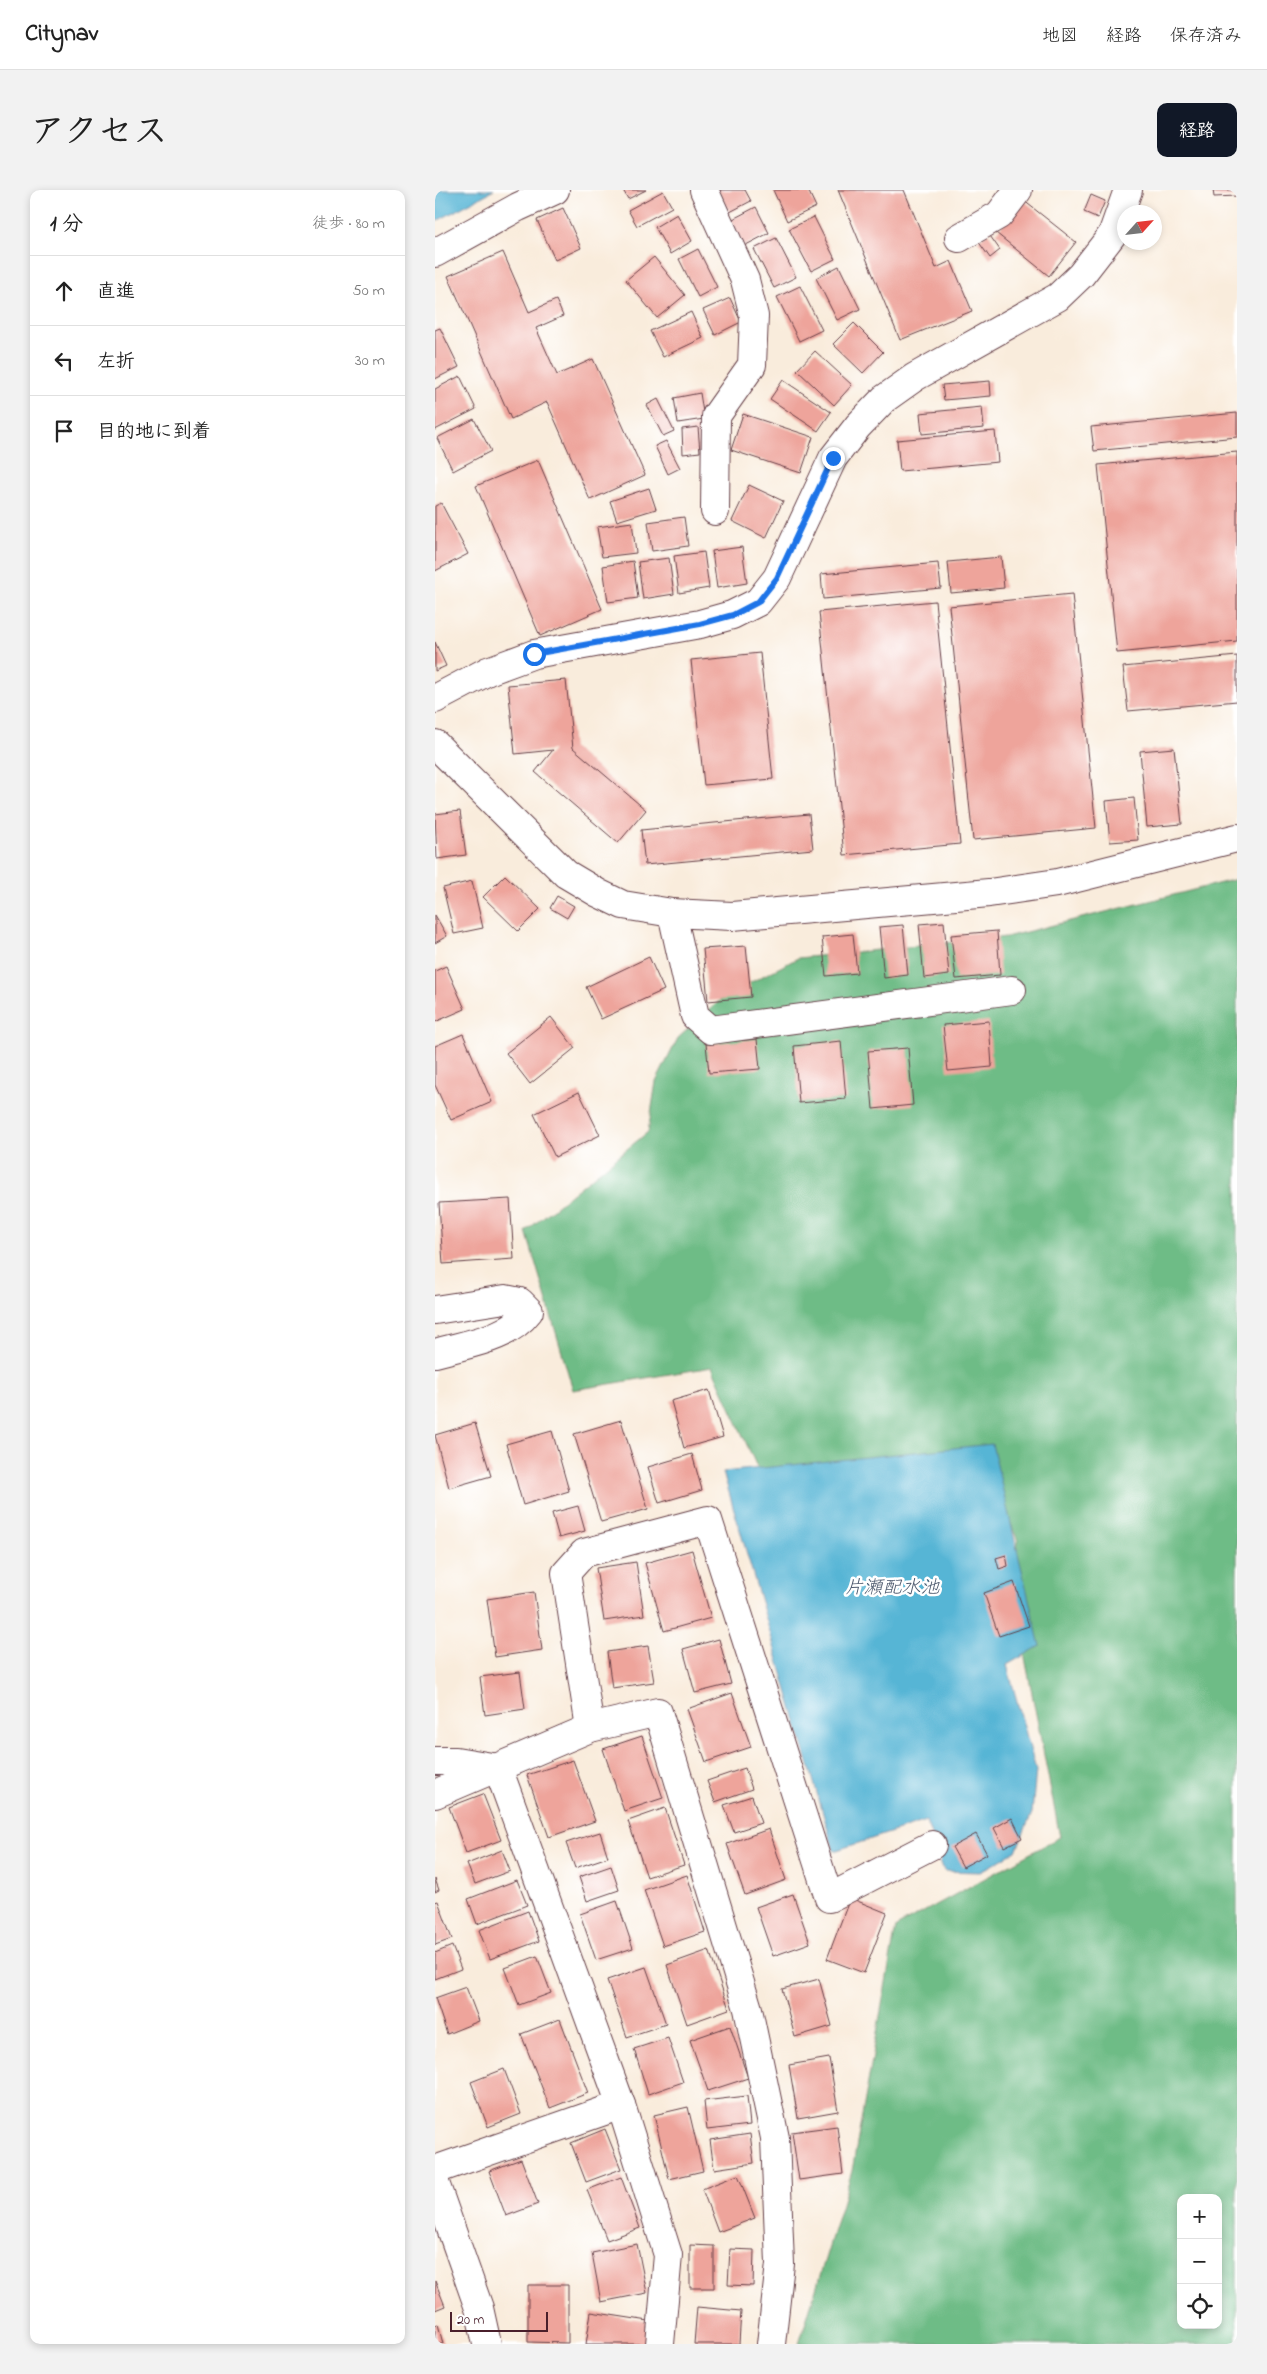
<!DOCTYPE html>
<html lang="ja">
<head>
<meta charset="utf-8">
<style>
  :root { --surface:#fff; --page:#f2f2f2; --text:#222; --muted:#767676; --line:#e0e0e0; --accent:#111827 }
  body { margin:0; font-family:"Indie Flower","Klee One",sans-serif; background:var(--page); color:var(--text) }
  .controls { position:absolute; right:15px; bottom:15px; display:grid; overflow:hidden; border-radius:10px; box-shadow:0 2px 8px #0003 }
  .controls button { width:45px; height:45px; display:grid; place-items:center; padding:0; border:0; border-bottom:1px solid var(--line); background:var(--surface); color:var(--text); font:25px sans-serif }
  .compass { position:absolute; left:682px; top:15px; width:45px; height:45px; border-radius:50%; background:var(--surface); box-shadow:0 2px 8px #0003; rotate:63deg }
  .scale { position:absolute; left:15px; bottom:12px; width:98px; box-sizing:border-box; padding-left:5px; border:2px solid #4a1f2b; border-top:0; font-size:14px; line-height:18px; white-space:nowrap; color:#4a1f2b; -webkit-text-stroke:4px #fff; paint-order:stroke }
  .stop { position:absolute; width:15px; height:15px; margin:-11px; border:4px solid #1a73e8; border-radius:50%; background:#fff }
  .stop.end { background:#1a73e8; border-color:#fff; box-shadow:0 1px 5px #0008 }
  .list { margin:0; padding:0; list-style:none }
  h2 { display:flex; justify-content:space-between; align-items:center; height:65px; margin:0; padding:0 20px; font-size:21px }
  h2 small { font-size:16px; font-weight:400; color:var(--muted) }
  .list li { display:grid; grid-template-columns:32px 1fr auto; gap:15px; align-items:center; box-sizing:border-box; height:70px; padding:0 20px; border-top:1px solid var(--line) }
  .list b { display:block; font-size:19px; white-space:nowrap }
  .list em { font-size:16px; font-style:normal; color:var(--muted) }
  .icon { flex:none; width:28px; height:28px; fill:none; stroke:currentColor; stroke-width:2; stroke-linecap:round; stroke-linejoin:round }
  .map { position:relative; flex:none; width:802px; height:2154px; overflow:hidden; border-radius:10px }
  header { display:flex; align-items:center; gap:30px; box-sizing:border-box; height:70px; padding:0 25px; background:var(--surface); border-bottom:1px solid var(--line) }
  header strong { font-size:24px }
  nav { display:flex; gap:28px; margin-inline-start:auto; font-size:18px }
  .intro { display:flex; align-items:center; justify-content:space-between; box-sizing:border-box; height:120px; padding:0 30px }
  h1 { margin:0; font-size:35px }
  .button { padding:12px 22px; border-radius:10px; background:var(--accent); color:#fff; font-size:18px; font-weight:700 }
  main { display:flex; gap:30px; padding:0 30px }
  aside { flex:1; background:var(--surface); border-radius:10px; box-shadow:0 2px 8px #0003 }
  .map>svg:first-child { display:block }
  .forest { fill:#6ebc86; stroke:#5c6e58; fill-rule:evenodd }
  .water { fill:#56b5d5; stroke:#506a80 }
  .building { fill:#eea49b }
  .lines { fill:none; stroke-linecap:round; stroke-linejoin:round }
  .minor-casing { stroke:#643e46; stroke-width:30 }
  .minor { stroke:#fff; stroke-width:28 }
  .route { stroke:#1a73e8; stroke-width:6 }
  .labels { text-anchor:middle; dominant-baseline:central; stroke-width:5; stroke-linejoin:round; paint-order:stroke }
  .water-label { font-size:19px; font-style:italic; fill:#4f5b6f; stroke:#fff }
</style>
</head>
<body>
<header>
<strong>Citynav</strong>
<nav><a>地図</a><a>経路</a><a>保存済み</a></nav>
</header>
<div class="intro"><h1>アクセス</h1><a class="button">経路</a></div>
<main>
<aside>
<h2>1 分<small>徒歩 · 80 m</small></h2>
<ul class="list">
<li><svg class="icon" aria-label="ahead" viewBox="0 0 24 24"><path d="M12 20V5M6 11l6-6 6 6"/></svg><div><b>直進</b></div><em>50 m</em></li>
<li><svg class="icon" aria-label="left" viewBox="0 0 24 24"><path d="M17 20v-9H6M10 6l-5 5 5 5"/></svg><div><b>左折</b></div><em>30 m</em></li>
<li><svg class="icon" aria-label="arrive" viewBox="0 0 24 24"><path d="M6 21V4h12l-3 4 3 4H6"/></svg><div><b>目的地に到着</b></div></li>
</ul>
</aside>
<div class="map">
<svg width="802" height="2154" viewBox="0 0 802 2154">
  <rect width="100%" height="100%" fill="#fff"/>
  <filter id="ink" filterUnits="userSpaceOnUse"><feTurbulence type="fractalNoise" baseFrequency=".02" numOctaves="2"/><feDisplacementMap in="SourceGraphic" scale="10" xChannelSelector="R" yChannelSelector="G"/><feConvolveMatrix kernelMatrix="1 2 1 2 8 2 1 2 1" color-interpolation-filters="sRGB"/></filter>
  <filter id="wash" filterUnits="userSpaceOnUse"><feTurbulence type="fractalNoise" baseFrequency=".0096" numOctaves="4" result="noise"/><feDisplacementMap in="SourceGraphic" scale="20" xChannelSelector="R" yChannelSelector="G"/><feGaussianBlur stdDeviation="1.12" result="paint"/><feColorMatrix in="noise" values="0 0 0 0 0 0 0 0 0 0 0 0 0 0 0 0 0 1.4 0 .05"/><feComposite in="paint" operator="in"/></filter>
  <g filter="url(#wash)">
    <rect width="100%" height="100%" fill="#f9ecdc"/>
    <!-- forest -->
    <path class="forest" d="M 802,689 L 802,2154 L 364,2154 L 417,1981 L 461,1737 L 625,1647 L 578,1406 L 583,1351 L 554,1281 L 330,1295 L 277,1177 L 138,1200 L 91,1041 L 213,942 L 221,892 L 243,848 L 291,805 L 363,768 L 571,747 ZM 746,2008 L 783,2008 L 783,2135 L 746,2135 Z"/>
    <!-- water -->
    <g class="water">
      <polygon points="0,0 59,0 0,32"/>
      <polygon points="557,1254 605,1456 572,1475 601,1580 597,1623 581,1661 545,1682 509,1681 491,1631 399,1661 288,1282"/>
    </g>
    <g id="blocks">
      <!-- building -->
      <g class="building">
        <polygon points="188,0 211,0 193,9"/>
        <polygon points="283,0 310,0 316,11 295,22"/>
        <polygon points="338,0 373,0 381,17 352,31"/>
        <polygon points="403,0 469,0 501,78 516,71 537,121 465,150"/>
        <polygon points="778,0 802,0 802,6 779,7"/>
        <polygon points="228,1 237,17 202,36 193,20"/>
        <polygon points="656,5 670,11 663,28 649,22"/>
        <polygon points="588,10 641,52 614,86 561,43"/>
        <polygon points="321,17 334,43 309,56 296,30"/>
        <polygon points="128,18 146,58 120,70 102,30"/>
        <polygon points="242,24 257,51 235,64 220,37"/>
        <polygon points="379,27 400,69 376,81 354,39"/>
        <polygon points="553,43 565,60 555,68 543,51"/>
        <polygon points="341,48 361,87 339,98 319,59"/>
        <polygon points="263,59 282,97 263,107 244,69"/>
        <polygon points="68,62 94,122 121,110 128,126 101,138 122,185 158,169 210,285 155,310 112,212 76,229 13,86"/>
        <polygon points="219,67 250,105 222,128 191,90"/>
        <polygon points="404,76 425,119 402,130 381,88"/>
        <polygon points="365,96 387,140 364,151 342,107"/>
        <polygon points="295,108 306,132 280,145 268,120"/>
        <polygon points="256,122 268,148 228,167 215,141"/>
        <polygon points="419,133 448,162 428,183 398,154"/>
        <polygon points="5,138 24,177 0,189 0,140"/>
        <polygon points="380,161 417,195 399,215 362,180"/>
        <polygon points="25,186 41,219 0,240 0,199"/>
        <polygon points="348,190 396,222 383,241 335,209"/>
        <polygon points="555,191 556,206 509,210 507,195"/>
        <polygon points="265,203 269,229 243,233 239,208"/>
        <polygon points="223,209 239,241 228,246 212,215"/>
        <polygon points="547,217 549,238 487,244 485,223"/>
        <polygon points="802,223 802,247 659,261 656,237"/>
        <polygon points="308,224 378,247 366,283 296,260"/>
        <polygon points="39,229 56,261 18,281 2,248"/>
        <polygon points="263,237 265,262 248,264 247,239"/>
        <polygon points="560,241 563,272 465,281 462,250"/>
        <polygon points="231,251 245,278 233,284 220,256"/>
        <polygon points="802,262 802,451 682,463 663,275"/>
        <polygon points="103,270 167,419 105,446 41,296"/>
        <polygon points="314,295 348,311 331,348 297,331"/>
        <polygon points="214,298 221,319 182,331 175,311"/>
        <polygon points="6,313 33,364 0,381 0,316"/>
        <polygon points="249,327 253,356 217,361 213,332"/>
        <polygon points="197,332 201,363 167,367 162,337"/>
        <polygon points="307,357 312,393 282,398 277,361"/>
        <polygon points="269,362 274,398 244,403 239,366"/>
        <polygon points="566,367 569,398 516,403 513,372"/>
        <polygon points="234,368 239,404 208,409 203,372"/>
        <polygon points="198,371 203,408 173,412 168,376"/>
        <polygon points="503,373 506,398 388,409 386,384"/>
        <polygon points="637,404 661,638 538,650 514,416"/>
        <polygon points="500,411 525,654 409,665 384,422"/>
        <polygon points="0,452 11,476 0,481"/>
        <polygon points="325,463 338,589 269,595 256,470"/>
        <polygon points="802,466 802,511 693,521 688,477"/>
        <polygon points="131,490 138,558 211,620 183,653 100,582 118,560 80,564 73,495"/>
        <polygon points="739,558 747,634 712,637 705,561"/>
        <polygon points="699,608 703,650 675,652 671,611"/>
        <polygon points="25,621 31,665 2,669 0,624"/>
        <polygon points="374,624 378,659 210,675 206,640"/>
        <polygon points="70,685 105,719 83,741 48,707"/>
        <polygon points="37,691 48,738 19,744 8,698"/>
        <polygon points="122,706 139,716 132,728 115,718"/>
        <polygon points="0,725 12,746 0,753"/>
        <polygon points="509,732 514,785 489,788 484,734"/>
        <polygon points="468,735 473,785 449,788 444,737"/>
        <polygon points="562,741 565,785 521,789 516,745"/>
        <polygon points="418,744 422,783 391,786 387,747"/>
        <polygon points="311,756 316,807 273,811 268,759"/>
        <polygon points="214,767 229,800 166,829 151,797"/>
        <polygon points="11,776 30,819 0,832 0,781"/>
        <polygon points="116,827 140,858 95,894 71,863"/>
        <polygon points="554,831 557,877 513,881 508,835"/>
        <polygon points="28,844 57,912 16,930 0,895 0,856"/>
        <polygon points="322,849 325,879 274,883 271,854"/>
        <polygon points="406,851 411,909 364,913 359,856"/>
        <polygon points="473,858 478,915 438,919 433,861"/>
        <polygon points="144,902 165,945 120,967 99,924"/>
        <polygon points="75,1009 79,1069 8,1074 4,1013"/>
        <polygon points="274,1200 288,1247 249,1258 236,1211"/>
        <polygon points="186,1230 213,1319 166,1332 139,1244"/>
        <polygon points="40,1233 56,1286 14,1298 0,1245"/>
        <polygon points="117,1241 134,1301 88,1315 71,1254"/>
        <polygon points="257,1264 267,1300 224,1313 213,1277"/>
        <polygon points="143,1316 150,1341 124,1348 117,1323"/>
        <polygon points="257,1360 276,1428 229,1441 210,1373"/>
        <polygon points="571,1365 573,1376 564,1379 561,1368"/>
        <polygon points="201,1372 209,1425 169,1431 161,1378"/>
        <polygon points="579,1392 594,1436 564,1446 549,1403"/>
        <polygon points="99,1402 107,1460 60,1467 52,1409"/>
        <polygon points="284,1449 296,1494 260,1503 248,1459"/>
        <polygon points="213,1456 219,1492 177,1498 172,1462"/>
        <polygon points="85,1482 90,1519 50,1525 45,1487"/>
        <polygon points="297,1503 316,1557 271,1572 252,1519"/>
        <polygon points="207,1546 228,1608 189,1621 168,1559"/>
        <polygon points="138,1570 160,1631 114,1647 92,1585"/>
        <polygon points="310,1578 317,1599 280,1612 272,1591"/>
        <polygon points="48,1604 66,1650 31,1663 14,1617"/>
        <polygon points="317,1606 326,1633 299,1642 289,1615"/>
        <polygon points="230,1618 249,1675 212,1687 193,1631"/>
        <polygon points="577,1628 587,1648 569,1657 559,1638"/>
        <polygon points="334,1639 351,1690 310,1705 292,1654"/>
        <polygon points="165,1642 173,1667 140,1678 131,1653"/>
        <polygon points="541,1644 552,1664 528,1677 517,1657"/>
        <polygon points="67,1660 75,1681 40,1694 32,1674"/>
        <polygon points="176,1676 184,1700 152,1711 144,1687"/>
        <polygon points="252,1685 270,1742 228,1756 209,1700"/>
        <polygon points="0,1689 4,1700 0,1702"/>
        <polygon points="82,1690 92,1715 42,1734 33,1709"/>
        <polygon points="358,1704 375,1753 338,1766 321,1717"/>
        <polygon points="415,1708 452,1723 429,1783 392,1769"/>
        <polygon points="3,1711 17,1749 0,1755 0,1712"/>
        <polygon points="182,1711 198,1758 161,1770 145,1724"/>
        <polygon points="93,1721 104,1751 55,1769 44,1740"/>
        <polygon points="17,1756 26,1779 0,1789 0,1763"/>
        <polygon points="274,1760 294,1819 252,1834 232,1775"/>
        <polygon points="102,1766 116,1803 84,1815 70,1778"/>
        <polygon points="211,1777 231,1834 192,1847 172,1790"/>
        <polygon points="384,1789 397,1836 360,1847 347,1799"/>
        <polygon points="31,1797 44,1831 12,1844 0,1808"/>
        <polygon points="125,1829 153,1903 115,1918 86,1844"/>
        <polygon points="295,1836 313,1888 273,1901 255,1850"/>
        <polygon points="233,1848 248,1892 213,1904 199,1859"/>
        <polygon points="394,1868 403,1921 363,1928 354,1875"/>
        <polygon points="69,1879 86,1924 53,1937 36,1892"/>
        <polygon points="312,1906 315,1935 272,1940 269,1911"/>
        <polygon points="253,1917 268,1981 234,1989 219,1925"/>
        <polygon points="402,1936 408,1984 364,1990 357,1942"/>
        <polygon points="170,1939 186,1979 151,1992 136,1953"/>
        <polygon points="315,1944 319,1973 279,1979 275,1950"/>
        <polygon points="86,1969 103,2014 71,2026 54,1981"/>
        <polygon points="303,1985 320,2028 283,2042 267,1999"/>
        <polygon points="186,1987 205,2038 172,2050 152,2000"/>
        <polygon points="202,2054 212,2103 166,2112 157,2063"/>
        <polygon points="255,2055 279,2056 279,2098 255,2098"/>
        <polygon points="295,2059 319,2060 318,2096 293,2095"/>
        <polygon points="0,2091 10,2116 0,2120"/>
        <polygon points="93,2095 133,2095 133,2153 93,2152"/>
        <polygon points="262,2117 306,2121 304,2154 259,2154"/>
        <polygon points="156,2122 214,2131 211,2154 151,2154"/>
        <polygon points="3,2134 8,2154 0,2154 0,2135"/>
      </g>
    </g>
  </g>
  <g filter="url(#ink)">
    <use href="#blocks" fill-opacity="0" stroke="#643e46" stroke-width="1"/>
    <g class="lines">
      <!-- minor casing -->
      <g class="minor-casing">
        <g id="minor">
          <polyline points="269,0 310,90 319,126 317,175 281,226 280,321"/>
          <polyline points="524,48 564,25 583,0"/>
          <polyline points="0,63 83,17 120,0"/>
          <polyline points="0,509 53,481 99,464 265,434 297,425 323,412 342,388 398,268 423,236 449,209 480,187 623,107 646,85 677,45 693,0"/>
          <polyline points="0,554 131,684 163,703 188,715 237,723 297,726 554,703 622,693 802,648"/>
          <polyline points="237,723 260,826 276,840 577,800"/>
          <path d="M 0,1120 L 70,1109 L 85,1112 L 94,1121 C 72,1150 34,1153 0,1163"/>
          <polyline points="155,1538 131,1383 149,1363 273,1330 394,1708 497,1655"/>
          <polyline points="0,1571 21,1571 63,1578 186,1915 233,2065 225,2154"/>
          <polyline points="0,1604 155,1538 223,1522 313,1819 340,1948 345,2074 336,2154"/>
          <polyline points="0,1980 186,1915"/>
          <polyline points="0,1993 44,2118 52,2154"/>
        </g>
      </g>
      <!-- minor -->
      <use href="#minor" class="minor"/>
    </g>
  </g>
  <g class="lines" filter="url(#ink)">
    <!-- route -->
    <polyline class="route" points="99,464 265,434 298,425 323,412 342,388 398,268"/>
  </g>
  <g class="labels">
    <!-- water labels -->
    <g class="water-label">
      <text x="457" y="1398">片瀬配水池</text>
    </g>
  </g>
</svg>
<div class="controls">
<button>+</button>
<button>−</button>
<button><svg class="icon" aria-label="locate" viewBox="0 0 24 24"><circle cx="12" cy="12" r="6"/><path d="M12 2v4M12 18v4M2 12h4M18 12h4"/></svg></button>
</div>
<svg class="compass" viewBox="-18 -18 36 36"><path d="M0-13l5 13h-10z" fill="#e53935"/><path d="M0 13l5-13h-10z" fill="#767676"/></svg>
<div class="scale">20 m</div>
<div class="stop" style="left:99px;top:464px"></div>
<div class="stop end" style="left:398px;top:268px"></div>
</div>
</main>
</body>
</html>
